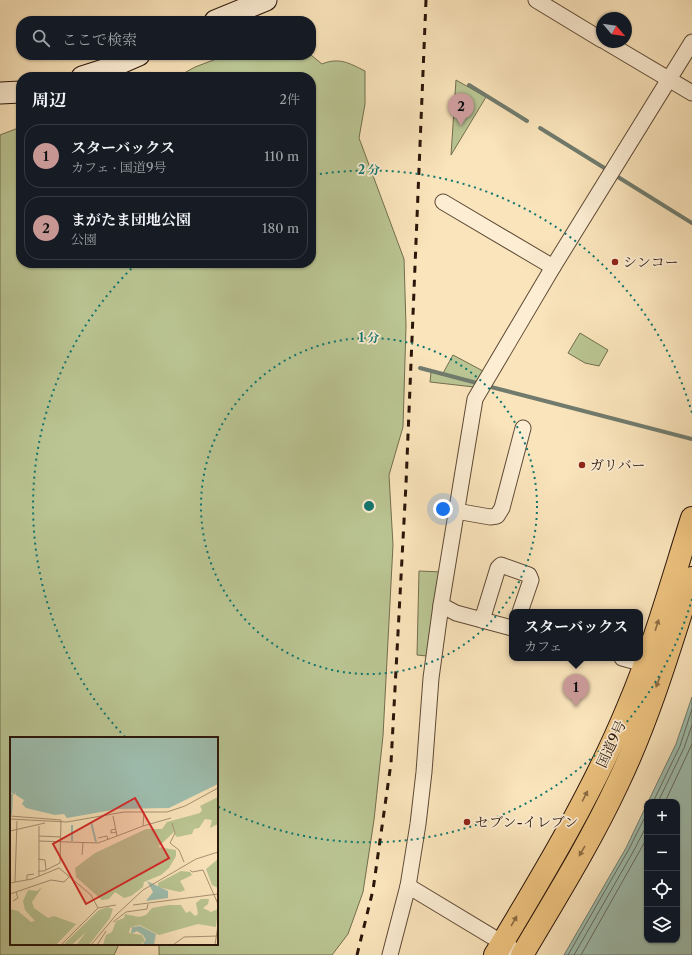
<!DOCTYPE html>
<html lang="ja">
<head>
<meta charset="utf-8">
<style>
  :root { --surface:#171b24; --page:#20242c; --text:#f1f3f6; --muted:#9ea1a6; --line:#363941; --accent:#c59692 }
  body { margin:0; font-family:"Libre Caslon Text","Noto Serif JP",serif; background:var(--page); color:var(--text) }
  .controls { position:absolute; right:12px; bottom:12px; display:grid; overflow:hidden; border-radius:8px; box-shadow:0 1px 3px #0004 }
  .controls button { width:36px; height:36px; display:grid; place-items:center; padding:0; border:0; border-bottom:1px solid var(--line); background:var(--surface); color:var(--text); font:20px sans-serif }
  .compass { position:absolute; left:596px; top:12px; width:36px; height:36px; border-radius:50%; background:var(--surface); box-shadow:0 1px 3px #0004; rotate:119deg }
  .you { position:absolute; left:443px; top:509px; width:14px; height:14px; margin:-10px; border:3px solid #fff; border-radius:50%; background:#1a73e8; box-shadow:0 0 0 6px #1a73e833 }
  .badge { display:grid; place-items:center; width:26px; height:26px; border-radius:50%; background:var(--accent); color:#111; font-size:13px; font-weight:700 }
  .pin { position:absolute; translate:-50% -33px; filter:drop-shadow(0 1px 2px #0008) }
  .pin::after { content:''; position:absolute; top:21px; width:14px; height:12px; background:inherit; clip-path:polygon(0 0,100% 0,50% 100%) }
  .popup { position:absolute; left:509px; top:609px; width:134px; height:52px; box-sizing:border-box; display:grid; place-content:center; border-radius:8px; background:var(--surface); filter:drop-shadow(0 1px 3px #0005); font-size:13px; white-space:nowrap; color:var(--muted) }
  .popup b { font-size:15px; color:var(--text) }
  .popup::after { content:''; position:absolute; left:50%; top:100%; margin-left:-8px; border:8px solid transparent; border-top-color:var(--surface) }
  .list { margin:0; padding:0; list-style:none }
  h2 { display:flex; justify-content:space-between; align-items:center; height:52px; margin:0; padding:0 16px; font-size:17px }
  h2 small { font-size:13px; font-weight:400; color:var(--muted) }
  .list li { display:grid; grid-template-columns:26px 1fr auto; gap:12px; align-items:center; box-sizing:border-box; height:64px; margin:0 8px 8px; padding:0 8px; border:1px solid var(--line); border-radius:16px }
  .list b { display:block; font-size:15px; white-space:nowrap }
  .list p { margin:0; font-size:13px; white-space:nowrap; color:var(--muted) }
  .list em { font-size:13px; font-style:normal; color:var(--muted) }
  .icon { flex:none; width:22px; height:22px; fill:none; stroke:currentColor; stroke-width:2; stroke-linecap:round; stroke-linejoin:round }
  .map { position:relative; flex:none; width:692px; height:955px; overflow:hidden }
  .search { position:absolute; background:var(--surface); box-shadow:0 1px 3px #0004; left:16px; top:16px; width:300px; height:44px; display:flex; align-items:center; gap:10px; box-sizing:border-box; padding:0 14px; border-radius:16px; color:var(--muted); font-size:15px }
  .panel { position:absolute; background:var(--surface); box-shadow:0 1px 3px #0004; left:16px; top:72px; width:300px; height:196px; border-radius:16px }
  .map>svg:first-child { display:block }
  .green { fill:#bac593; stroke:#726e4e }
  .water { fill:#9ebfb0; stroke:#707b6e }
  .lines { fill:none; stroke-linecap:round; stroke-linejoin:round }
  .shore { stroke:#646a5d; stroke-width:1 }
  .stream { stroke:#707b6e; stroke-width:4 }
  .street-casing { stroke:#5e4a36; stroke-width:17 }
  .secondary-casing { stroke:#2a160a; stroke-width:23 }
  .highway-casing { stroke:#2a160a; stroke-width:24 }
  .street { stroke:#fcedd3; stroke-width:15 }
  .secondary { stroke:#fcedd3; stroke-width:21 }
  .highway { stroke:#edc27e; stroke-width:22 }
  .rail { stroke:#2a160a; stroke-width:3; stroke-dasharray:7 7; stroke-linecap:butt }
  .oneway { fill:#8c6c44 }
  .ring { fill:none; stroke:#0f766e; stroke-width:2; stroke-dasharray:2 4 }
  .poi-dot { fill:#8f2418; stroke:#fcedd3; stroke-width:1.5 }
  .labels { text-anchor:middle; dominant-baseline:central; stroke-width:3.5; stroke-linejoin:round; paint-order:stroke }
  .poi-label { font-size:14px; fill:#2a160a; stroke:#fcedd3; text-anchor:start }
  .street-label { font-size:14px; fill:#2a160a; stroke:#fcedd3 }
  .inset-river { fill:none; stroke:#9ebfb0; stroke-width:2 }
  .inset-road { fill:none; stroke:#a79274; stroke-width:1 }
  .view { fill:#d62828; fill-opacity:0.15; stroke:#d62828; stroke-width:2 }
  .inset-edge { fill:none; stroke:#2a160a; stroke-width:2 }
  .centre { fill:#0f766e; stroke:#fcedd3; stroke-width:2 }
  .ring-label { font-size:12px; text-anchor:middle; font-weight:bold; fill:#0f766e; stroke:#fcedd3; stroke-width:3.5; stroke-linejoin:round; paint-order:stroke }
</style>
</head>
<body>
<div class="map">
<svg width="692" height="955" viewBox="0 0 692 955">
  <rect width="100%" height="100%" fill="#fae4bb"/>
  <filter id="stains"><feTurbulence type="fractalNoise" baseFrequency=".005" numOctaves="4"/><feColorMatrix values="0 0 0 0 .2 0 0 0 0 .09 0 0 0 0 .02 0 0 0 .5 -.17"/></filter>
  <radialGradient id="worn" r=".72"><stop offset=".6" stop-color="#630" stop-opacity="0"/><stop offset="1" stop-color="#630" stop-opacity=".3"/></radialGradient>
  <!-- green -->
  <g class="green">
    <path d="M 227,55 L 311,55 L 322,64 C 339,57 349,63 365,71 L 365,104 L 359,138 L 404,259 L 406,326 L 403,427 L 389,475 L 393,545 L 383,736 L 374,820 L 363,892 L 348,934 L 332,955 L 159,955 L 159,944 L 217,944 L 217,738 L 11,738 L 11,944 L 119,944 L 114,955 L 0,955 L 0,135 L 21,127 L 21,263 L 311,263 L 311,77 L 177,77 L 195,67 Z"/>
    <polygon points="456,80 486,97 451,155"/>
    <polygon points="580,333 608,350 599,366 585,363 568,353"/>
    <polygon points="453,355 483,371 474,387 430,382 431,372 442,375"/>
    <polygon points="419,571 442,572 427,656 417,655"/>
  </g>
  <!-- water -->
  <polygon class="water" points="692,697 692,955 564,955 626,848 647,804 647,940 677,940 677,802 648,802 676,744"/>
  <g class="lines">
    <!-- shore -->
    <g class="shore">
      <polyline points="653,802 680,746 692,709"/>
      <polyline points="658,802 684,748 692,725"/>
      <polyline points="665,802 692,744"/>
      <polyline points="568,955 629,849 647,813"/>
      <polyline points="574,955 633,852 647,825"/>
      <polyline points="581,955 647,838"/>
    </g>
    <!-- stream -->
    <g class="stream">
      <polyline points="469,85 527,121"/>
      <polyline points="540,128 606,169"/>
      <polyline points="618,177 692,223"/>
      <polyline points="420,368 477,383"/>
      <polyline points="491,387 692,439"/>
    </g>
    <!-- street casing -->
    <g class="street-casing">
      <g id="street">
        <polyline points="536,0 602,40"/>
        <polyline points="606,42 692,93"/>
        <polyline points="443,202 553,267"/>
        <polyline points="456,511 490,517 497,516 502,508 523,428"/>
        <polyline points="482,620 498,568 501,565 529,575 531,580 520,612"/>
        <polyline points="512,628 456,613 441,605 475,399 553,267 692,42"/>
        <polyline points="622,658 644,664"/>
        <polyline points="408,886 418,824 424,772 431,678 441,605"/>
        <polyline points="390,955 408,886 511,948"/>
      </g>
    </g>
    <!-- secondary casing -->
    <g class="secondary-casing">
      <g id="secondary">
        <polyline points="215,21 266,0"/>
        <polyline points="82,77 107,69 139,55"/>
        <polyline points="0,93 21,92"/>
      </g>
    </g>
    <!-- highway casing -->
    <g class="highway-casing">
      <g id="highway">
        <path d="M 495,955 C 543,875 592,794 628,707 C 654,646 672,581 692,518"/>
        <path d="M 522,955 C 555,899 590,843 618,783 C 649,718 670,647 692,578"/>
      </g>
    </g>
    <!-- street -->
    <use href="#street" class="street"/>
    <!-- secondary -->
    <use href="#secondary" class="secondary"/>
    <!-- highway -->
    <use href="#highway" class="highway"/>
    <!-- rail -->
    <polyline class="rail" points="357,955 373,890 391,763 406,484 426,0"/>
  </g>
  <!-- one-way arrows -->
  <defs><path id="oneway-solid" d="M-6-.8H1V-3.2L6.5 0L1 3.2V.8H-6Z"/></defs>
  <g class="oneway">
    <use href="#oneway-solid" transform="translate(657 625) rotate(-72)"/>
    <use href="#oneway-solid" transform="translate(658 682) rotate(110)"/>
    <use href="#oneway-solid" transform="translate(585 796) rotate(-62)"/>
    <use href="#oneway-solid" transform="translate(582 851) rotate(120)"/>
    <use href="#oneway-solid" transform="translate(514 921) rotate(-60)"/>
  </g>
  <!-- distance rings -->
  <g class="ring">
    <circle cx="369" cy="506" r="168"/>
    <path d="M692 599A336 336 0 0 1 219 807M125 737A336 336 0 0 1 136 264M314 175A336 336 0 0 1 692 413"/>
  </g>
  <!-- markers -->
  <g class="poi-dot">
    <circle cx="615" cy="262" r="4"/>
    <circle cx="582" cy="465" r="4"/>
    <circle cx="467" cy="822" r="4"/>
  </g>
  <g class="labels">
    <!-- poi labels -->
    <g class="poi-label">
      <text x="623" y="262">シンコー</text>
      <text x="590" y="465">ガリバー</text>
      <text x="475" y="822">セブン-イレブン</text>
    </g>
    <!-- street labels -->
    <g class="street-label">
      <text transform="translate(611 744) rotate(-65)">国道9号</text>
    </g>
  </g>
  <!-- overview -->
  <g transform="translate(10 737)">
    <rect width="208" height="208" fill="#fae4bb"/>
    <path d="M 208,60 L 208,87 L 200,91 L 202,83 L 195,82 L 189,91 L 184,92 L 182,97 L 167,100 L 165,98 L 163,86 L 164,95 L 148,110 L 166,113 L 166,119 L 159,131 L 151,138 L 134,145 L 133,150 L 121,159 L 114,161 L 105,155 L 99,162 L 92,163 L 66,140 L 65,131 L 85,116 L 136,92 L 152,92 L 157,85 L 190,76 L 192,73 L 190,69 ZM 208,122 L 208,151 L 202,148 L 196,132 ZM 171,134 L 180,135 L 182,138 L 170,144 L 175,153 L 170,155 L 148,150 L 148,146 ZM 32,150 L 22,165 L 24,171 L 38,181 L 44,179 L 66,187 L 46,208 L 0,208 L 0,172 L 8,174 L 21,185 L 25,184 L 15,173 L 13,164 L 18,153 L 27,154 ZM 191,162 L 199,162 L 198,167 L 193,171 L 201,175 L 208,172 L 206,190 L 188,187 L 149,198 L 130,188 L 124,189 L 120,191 L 119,196 L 132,198 L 135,204 L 131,207 L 93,208 L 96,198 L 102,195 L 106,184 L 114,181 L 115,177 L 129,180 L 136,178 L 142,171 L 159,168 L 171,168 L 176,176 L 180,174 L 185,179 L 188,177 L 186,166 ZM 98,170 L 103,172 L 100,181 L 79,208 L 67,207 L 76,195 L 62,208 L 53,208 L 89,173 Z" fill="#bac593"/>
    <path d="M 0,0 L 208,0 L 208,47 L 159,71 L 108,72 L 57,81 L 54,77 L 45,78 L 16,71 L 12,67 L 14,63 L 6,58 L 6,55 L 5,58 L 0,55 ZM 137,144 L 158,154 L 158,161 L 136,164 L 143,155 ZM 130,189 L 146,197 L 144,208 L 132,208 L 136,203 L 133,198 L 127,194 L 121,197 L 122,190 Z" fill="#9ebfb0"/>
    <path class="inset-river" d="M 1,78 L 2,57M 81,85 L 86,105M 62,104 L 62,88"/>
    <path class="inset-road" d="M 134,75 L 133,89 L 161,81M 0,79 L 51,83 L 50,126 L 34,134 L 28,134M 0,82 L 57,85 L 114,75 L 157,75 L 175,69 L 208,51M 162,86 L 165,96 L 160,106 L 169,113 L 174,125M 106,92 L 101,93 L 101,96 L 107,95M 0,94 L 35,86M 29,99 L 51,100M 107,99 L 133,89M 88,101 L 97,99 L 98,103M 29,104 L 88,106 L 107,99 L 103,79M 72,118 L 73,106M 28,122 L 35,123 L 36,133M 180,133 L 182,135 L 193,133 L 208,167M 29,139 L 29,89M 17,143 L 17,138 L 24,137M 5,145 L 7,84M 0,146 L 22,142 L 49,131 L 81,158 L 88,171M 0,157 L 41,143 L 54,145 L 59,140M 3,164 L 8,161 L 6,155M 123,168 L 208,157M 103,185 L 116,175 L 137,172 L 138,167M 51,208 L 88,171 L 106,168M 81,208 L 106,178 L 133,153 L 186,122 L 208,115M 87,208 L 96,194M 163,208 L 174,200 L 208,199M 205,208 L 208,188"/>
    <path class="view" d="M 125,61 L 159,121 L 76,167 L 43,107 Z"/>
    <rect width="208" height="208" class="inset-edge"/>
  </g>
  <circle cx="369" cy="506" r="6" class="centre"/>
  <g class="ring-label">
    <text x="369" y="174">2 分</text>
    <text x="369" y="342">1 分</text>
  </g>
  <rect width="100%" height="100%" filter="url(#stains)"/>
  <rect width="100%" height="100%" fill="url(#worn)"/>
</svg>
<div class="controls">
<button>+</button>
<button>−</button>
<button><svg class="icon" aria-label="locate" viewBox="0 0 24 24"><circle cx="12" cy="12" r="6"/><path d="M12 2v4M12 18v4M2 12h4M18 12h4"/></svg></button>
<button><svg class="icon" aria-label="layers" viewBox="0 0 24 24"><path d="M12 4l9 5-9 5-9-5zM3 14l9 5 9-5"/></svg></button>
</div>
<svg class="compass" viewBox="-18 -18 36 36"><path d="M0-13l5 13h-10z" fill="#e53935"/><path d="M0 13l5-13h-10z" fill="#9ea1a6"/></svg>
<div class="you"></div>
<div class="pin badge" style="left:576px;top:707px">1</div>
<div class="popup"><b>スターバックス</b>カフェ</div>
<div class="pin badge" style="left:461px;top:126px">2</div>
<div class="search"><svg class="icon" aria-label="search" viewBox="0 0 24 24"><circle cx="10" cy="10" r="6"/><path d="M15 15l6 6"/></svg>ここで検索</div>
<section class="panel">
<h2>周辺<small>2件</small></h2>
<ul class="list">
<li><span class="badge">1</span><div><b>スターバックス</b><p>カフェ · 国道9号</p></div><em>110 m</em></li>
<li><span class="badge">2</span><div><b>まがたま団地公園</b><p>公園</p></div><em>180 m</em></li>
</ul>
</section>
</div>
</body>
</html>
